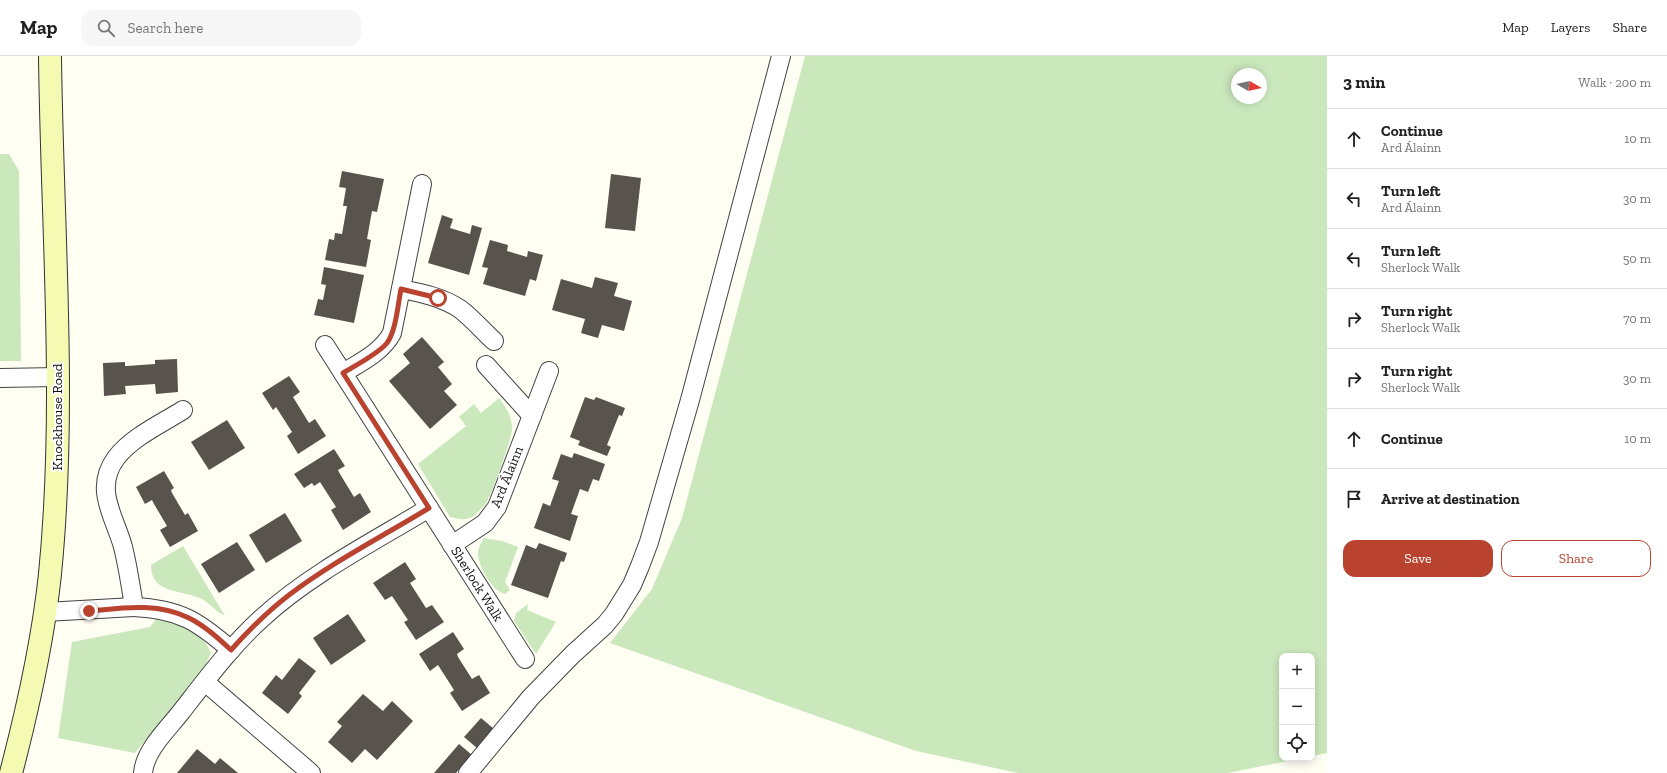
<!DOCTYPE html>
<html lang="en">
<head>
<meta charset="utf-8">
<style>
  :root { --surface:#fff; --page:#f6f6f6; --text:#222; --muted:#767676; --line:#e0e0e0; --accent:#b9432e }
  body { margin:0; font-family:"Zilla Slab",serif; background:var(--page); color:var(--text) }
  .controls { position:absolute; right:12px; bottom:12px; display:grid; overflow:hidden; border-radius:8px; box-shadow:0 2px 10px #0003 }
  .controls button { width:36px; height:36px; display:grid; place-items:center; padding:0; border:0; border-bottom:1px solid var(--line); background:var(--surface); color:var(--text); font:20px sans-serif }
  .compass { position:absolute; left:1231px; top:12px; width:36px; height:36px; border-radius:50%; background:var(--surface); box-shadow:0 2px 10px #0003; rotate:99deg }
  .stop { position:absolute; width:12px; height:12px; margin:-9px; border:3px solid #b9432e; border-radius:50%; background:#fff }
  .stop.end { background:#b9432e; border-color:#fff; box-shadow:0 1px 4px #0008 }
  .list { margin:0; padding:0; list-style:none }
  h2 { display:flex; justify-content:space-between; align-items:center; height:52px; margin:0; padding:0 16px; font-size:17px }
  h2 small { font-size:13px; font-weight:400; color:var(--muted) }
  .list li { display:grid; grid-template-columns:26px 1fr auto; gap:12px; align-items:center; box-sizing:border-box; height:60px; padding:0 16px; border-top:1px solid var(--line) }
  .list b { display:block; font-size:15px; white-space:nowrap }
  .list p { margin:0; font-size:13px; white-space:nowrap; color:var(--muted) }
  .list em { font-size:13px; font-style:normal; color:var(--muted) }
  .actions { display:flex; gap:8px; padding:12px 16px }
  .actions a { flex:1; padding:9px 0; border:1px solid var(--accent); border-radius:12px; text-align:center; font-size:14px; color:var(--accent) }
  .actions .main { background:var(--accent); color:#fff }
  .icon { flex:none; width:22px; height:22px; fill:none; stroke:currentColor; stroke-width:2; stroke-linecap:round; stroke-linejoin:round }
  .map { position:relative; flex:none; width:1327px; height:717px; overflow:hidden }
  header { display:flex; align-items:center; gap:24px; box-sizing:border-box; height:56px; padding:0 20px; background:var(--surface); border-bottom:1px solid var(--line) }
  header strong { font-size:19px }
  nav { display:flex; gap:22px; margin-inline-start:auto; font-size:14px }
  .search { width:280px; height:36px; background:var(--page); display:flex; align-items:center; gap:10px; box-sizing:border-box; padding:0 14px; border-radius:12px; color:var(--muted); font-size:15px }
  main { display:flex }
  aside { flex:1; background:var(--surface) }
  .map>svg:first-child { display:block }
  .green { fill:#cbe8bd; fill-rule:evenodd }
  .building { fill:#58534c }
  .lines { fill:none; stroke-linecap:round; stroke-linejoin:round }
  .street-casing { stroke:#434343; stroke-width:20 }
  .secondary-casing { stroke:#323232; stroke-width:24 }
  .street { stroke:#fff; stroke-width:18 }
  .secondary { stroke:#f4fab2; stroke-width:22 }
  .route { stroke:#b9432e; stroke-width:5 }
  .labels { text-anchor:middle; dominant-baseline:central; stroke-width:4; stroke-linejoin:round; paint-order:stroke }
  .street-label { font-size:14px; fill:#101010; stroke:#fff }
</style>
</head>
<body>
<header>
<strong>Map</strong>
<div class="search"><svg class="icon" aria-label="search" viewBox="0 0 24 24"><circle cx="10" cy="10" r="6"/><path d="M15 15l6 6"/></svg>Search here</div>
<nav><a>Map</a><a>Layers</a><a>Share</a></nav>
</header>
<main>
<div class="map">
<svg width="1327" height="717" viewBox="0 0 1327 717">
  <rect width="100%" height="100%" fill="#fefef3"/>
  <!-- green -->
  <g class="green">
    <path d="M 805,0 L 1327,0 L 1327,697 L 1312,700 L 1312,600 L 1282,600 L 1282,702 L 1302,702 L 1228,717 L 1018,717 L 916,695 L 610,587 L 652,533 L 682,462 ZM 1237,18 L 1261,18 L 1261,42 L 1237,42 Z"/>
    <polygon points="0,98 9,98 19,115 21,305 0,305"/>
    <path d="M 499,342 C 507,352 512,361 512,373 C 512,383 491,441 485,449 C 482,452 477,457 474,460 C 465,465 459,463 450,461 L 418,408 L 466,370 L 459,361 L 474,348 L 481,357 Z"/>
    <path d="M 484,482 L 502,485 L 518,491 L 505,526 L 510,534 L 505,538 C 492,535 478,510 478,497 C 478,492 482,486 484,482 Z"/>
    <path d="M 183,490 L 225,560 C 216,556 211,548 202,543 C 182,533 151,539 151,509 Z"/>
    <polygon points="528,548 527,554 556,566 536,598 514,565 516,557"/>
    <path d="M 156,563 C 179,565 202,575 211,597 L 205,610 L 135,697 L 58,682 L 72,586 L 150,571 Z"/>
  </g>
  <!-- building -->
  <g class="building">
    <polygon points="342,115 384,123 377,156 372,155 367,183 371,184 366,211 325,204 329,183 334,184 335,177 342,178 347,150 343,150 346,132 339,131"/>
    <polygon points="611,118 641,122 635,175 605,172"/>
    <polygon points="442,159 453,163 450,172 470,178 472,169 482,172 469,219 428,207"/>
    <polygon points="490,184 508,189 507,195 527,201 528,195 543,199 536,225 530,223 525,240 483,228 488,212 482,211"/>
    <polygon points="324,211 364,219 354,267 314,259 318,243 323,244 326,229 321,228"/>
    <polygon points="595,221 618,227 614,240 632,245 624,275 602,269 598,282 581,277 585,263 552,254 561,223 592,232"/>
    <polygon points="422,281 444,306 438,311 452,328 444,335 457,349 430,373 389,325 410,307 403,298"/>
    <polygon points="177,303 178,336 156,338 155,328 125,330 126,338 104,340 103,307 125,306 125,310 127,310 155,308 155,304"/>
    <polygon points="289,320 300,336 293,341 309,367 315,363 326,380 298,398 287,380 292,376 276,351 273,354 262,337"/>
    <polygon points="585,341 594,344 596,341 625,352 622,360 619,359 607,389 611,391 607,400 578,389 580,385 570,381"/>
    <polygon points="227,364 245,392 209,414 191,386"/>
    <polygon points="334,393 345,410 338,414 340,418 354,441 360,437 371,456 343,474 331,454 336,451 320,426 314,430 312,427 304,432 294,418"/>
    <polygon points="574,397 605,408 599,425 593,423 588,436 580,433 571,458 578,460 570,485 534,472 543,447 550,450 559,425 552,423 561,398 572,402"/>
    <polygon points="164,415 174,432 171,434 172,437 185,459 188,457 198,475 170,491 160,474 167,470 154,448 152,444 145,448 136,431"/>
    <polygon points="285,457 302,485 266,507 249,479"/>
    <polygon points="237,486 255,514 219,537 201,508"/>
    <polygon points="539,487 567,497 564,506 561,505 548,542 511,529 526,489 536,493"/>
    <polygon points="405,506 416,523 410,527 426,552 432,549 444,566 416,584 404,566 408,564 392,540 385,544 373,527"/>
    <polygon points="348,558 366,585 331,609 313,582"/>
    <polygon points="453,576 464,593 457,598 458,601 472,623 479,619 490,637 462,655 450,637 454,634 438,609 430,615 419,598"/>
    <polygon points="299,602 316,615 299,637 302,640 288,658 262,637 276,619 282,624"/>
    <polygon points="363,638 383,655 392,645 413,665 377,704 365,693 352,707 328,686 342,670 337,666"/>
    <polygon points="481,662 494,673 477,692 464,681"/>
    <polygon points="459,688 472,699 456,717 434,717"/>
    <polygon points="197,693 215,708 220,702 238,717 177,717"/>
  </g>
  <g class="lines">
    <!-- street casing -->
    <g class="street-casing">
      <g id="street">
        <path d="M 401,233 C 421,237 442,241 460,253 C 472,262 483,275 494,285"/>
        <polyline points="325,289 525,603"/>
        <polyline points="486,309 532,360"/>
        <path d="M 343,317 C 361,306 382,296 392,277 L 422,128"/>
        <polyline points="0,322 58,321"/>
        <path d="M 183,354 C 161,368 132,381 116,402 C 93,433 115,461 123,491 C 128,511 131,531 134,551 C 179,553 198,565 231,594"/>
        <polyline points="452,489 485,467 497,451 549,315"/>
        <polyline points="45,556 134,551"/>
        <polyline points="205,626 311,717"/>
        <path d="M 143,717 C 145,694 167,674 181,656 C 206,624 231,590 262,562 C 310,518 373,486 429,452"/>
        <polyline points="468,717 531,641 573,598 605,569 614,558 632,529 640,510 649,486 690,344 781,0"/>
      </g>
    </g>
    <!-- secondary casing -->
    <g class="secondary-casing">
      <path id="secondary" d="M 11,717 C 28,652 43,585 50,518 C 67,346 52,172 50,0"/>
    </g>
    <!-- street -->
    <use href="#street" class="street"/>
    <!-- secondary -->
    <use href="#secondary" class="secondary"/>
  </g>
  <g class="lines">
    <!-- route -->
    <path class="route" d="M 89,555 C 122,552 157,546 189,562 C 205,570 218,582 231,594 C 249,574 268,555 289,539 C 331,507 383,480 429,452 L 343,317 C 356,309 378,298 387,287 C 396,275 398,248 401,233 L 438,242"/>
  </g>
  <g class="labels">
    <!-- street labels -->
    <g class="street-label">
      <text transform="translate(57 361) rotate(-90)">Knockhouse Road</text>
      <text transform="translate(507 421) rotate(-68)">Ard Álainn</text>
      <text transform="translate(477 528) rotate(58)">Sherlock Walk</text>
    </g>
  </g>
</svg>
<div class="controls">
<button>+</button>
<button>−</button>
<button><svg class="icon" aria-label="locate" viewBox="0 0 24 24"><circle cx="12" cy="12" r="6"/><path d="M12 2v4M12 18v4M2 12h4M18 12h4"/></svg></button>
</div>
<svg class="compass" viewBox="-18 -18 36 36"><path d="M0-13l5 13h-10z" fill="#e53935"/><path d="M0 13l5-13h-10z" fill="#767676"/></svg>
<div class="stop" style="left:438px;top:242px"></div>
<div class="stop end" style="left:89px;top:555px"></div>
</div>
<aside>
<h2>3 min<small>Walk · 200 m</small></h2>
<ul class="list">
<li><svg class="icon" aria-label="ahead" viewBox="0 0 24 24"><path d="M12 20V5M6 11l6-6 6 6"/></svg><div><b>Continue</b><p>Ard Álainn</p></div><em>10 m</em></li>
<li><svg class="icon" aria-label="left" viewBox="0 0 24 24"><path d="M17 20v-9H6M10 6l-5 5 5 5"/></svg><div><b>Turn left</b><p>Ard Álainn</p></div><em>30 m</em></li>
<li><svg class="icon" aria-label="left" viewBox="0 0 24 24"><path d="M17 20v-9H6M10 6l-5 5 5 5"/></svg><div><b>Turn left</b><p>Sherlock Walk</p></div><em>50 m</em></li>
<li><svg class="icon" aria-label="right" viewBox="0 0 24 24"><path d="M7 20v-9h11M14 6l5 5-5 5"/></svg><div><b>Turn right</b><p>Sherlock Walk</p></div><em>70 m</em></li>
<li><svg class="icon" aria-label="right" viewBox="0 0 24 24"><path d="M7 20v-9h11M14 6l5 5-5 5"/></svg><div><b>Turn right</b><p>Sherlock Walk</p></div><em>30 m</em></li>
<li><svg class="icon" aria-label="ahead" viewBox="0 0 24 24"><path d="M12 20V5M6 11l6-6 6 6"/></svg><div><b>Continue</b></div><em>10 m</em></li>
<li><svg class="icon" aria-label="arrive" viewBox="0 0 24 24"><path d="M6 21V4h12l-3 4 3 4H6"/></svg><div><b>Arrive at destination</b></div></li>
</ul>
<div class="actions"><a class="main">Save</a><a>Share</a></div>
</aside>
</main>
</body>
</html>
